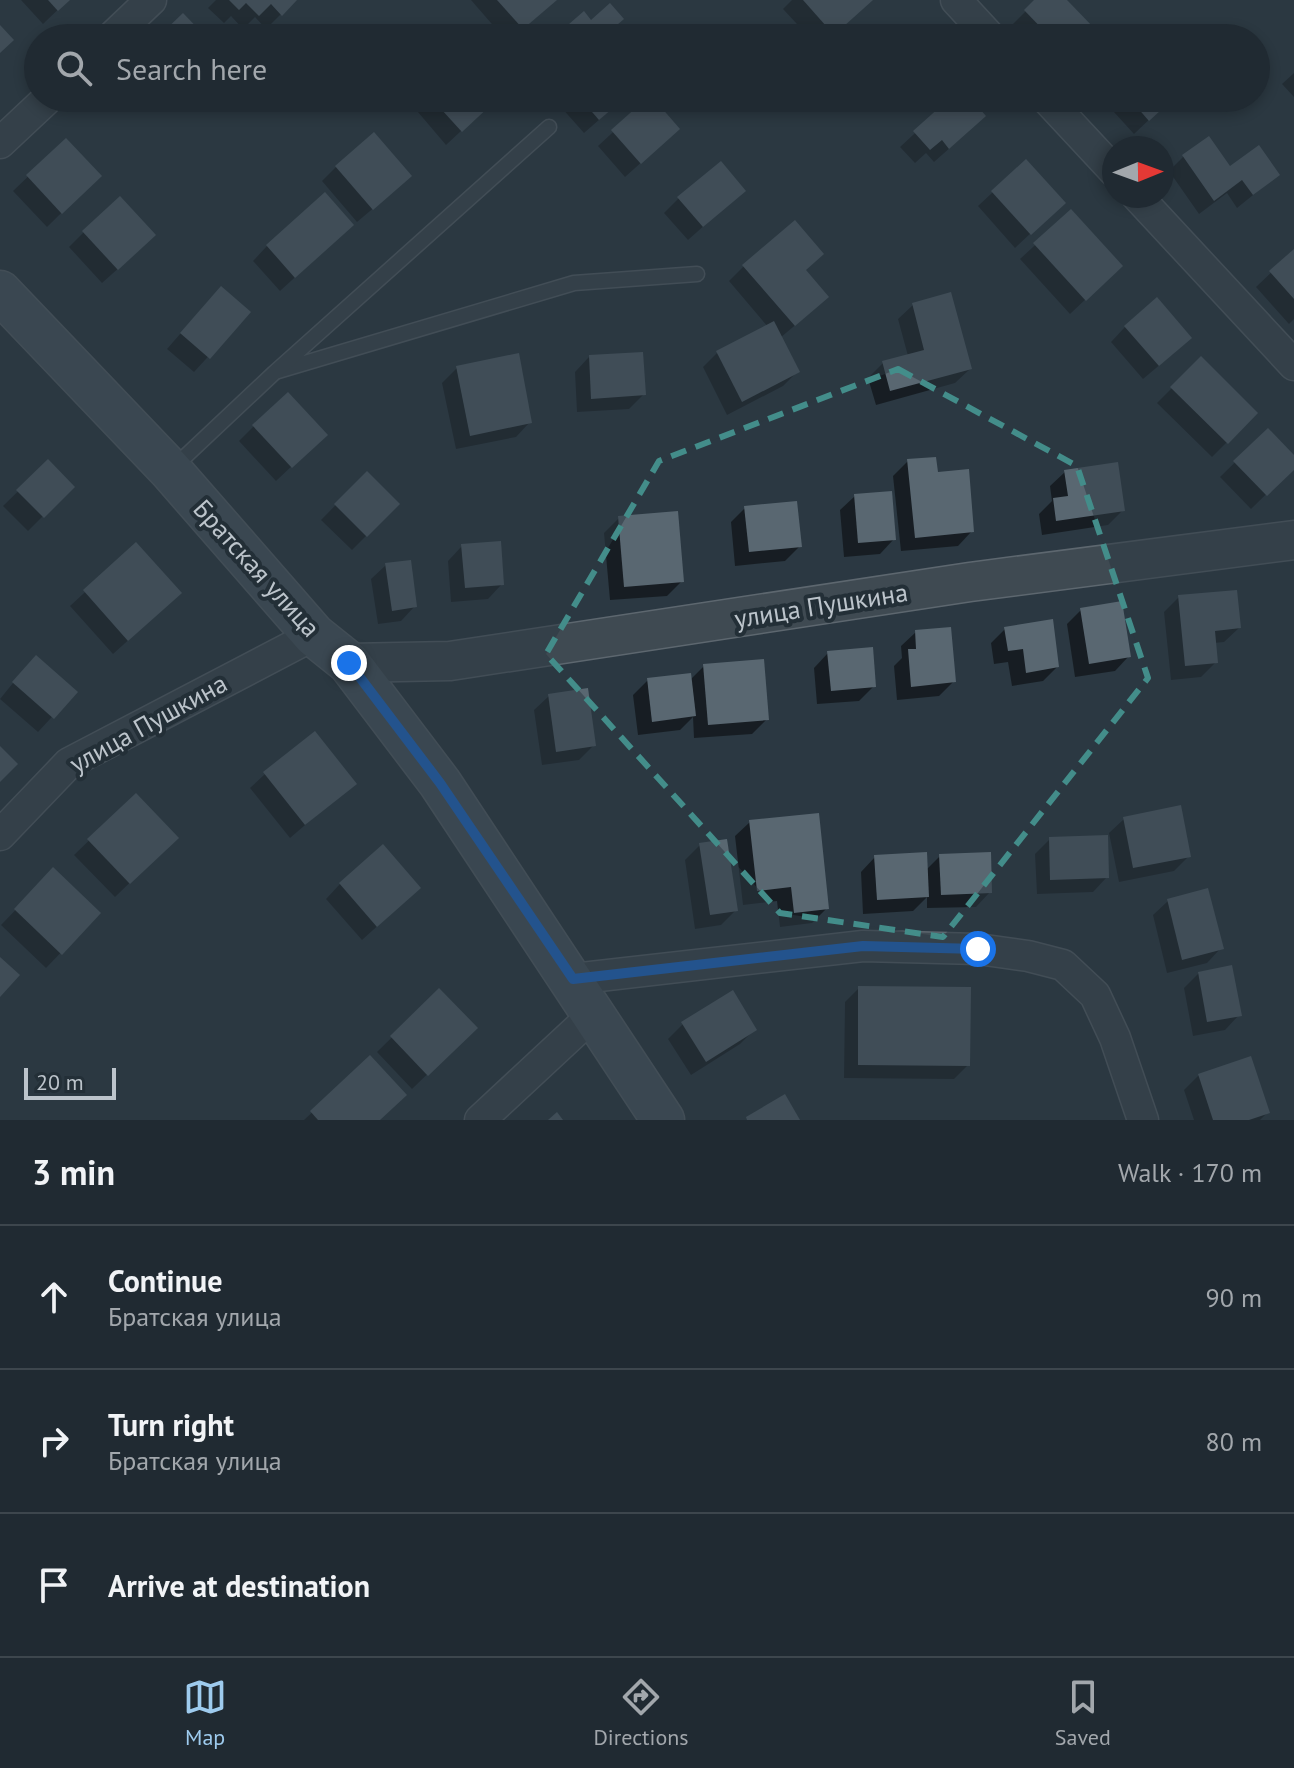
<!DOCTYPE html>
<html lang="en">
<head>
<meta charset="utf-8">
<style>
  :root { --surface:#202a32; --page:#28323a; --text:#f1f3f6; --muted:#a2a7ac; --line:#3d464d; --accent:#9ecbee }
  body { margin:0; font-family:"PT Sans",sans-serif; background:var(--page); color:var(--text) }
  .compass { position:absolute; left:1102px; top:136px; width:72px; height:72px; border-radius:50%; background:var(--surface); box-shadow:0 4px 12px #0003; rotate:89deg }
  .scale { position:absolute; left:24px; bottom:20px; width:92px; box-sizing:border-box; padding-left:8px; border:4px solid #bcc4cb; border-top:0; font-size:22px; line-height:28px; white-space:nowrap; color:#bcc4cb; -webkit-text-stroke:6px #232f37; paint-order:stroke }
  .stop { position:absolute; width:24px; height:24px; margin:-18px; border:6px solid #1a73e8; border-radius:50%; background:#fff }
  .stop.end { background:#1a73e8; border-color:#fff; box-shadow:0 2px 8px #0008 }
  .list { margin:0; padding:0; list-style:none }
  h2 { display:flex; justify-content:space-between; align-items:center; height:104px; margin:0; padding:0 32px; font-size:34px }
  h2 small { font-size:26px; font-weight:400; color:var(--muted) }
  .list li { display:grid; grid-template-columns:52px 1fr auto; gap:24px; align-items:center; box-sizing:border-box; height:144px; padding:0 32px; border-top:2px solid var(--line) }
  .list b { display:block; font-size:30px; white-space:nowrap }
  .list p { margin:0; font-size:26px; white-space:nowrap; color:var(--muted) }
  .list em { font-size:26px; font-style:normal; color:var(--muted) }
  .icon { flex:none; width:44px; height:44px; fill:none; stroke:currentColor; stroke-width:2; stroke-linecap:round; stroke-linejoin:round }
  .map { position:relative; flex:none; width:1294px; height:1120px; overflow:hidden }
  .search { position:absolute; background:var(--surface); box-shadow:0 4px 12px #0003; left:24px; right:24px; top:24px; height:88px; display:flex; align-items:center; gap:20px; box-sizing:border-box; padding:0 28px; border-radius:44px; color:var(--muted); font-size:30px }
  .sheet { height:536px; background:var(--surface) }
  nav { display:flex; justify-content:space-around; align-items:center; box-sizing:border-box; height:112px; border-top:2px solid var(--line); background:var(--surface); font-size:22px; color:var(--muted) }
  nav a { display:grid; justify-items:center; gap:4px }
  nav .on { color:var(--accent) }
  .map>svg:first-child { display:block }
  .shadow { fill:#0007 }
  .building { fill:#596771 }
  .lines { fill:none; stroke-linecap:round; stroke-linejoin:round }
  .service-casing { stroke:#5d676f; stroke-width:17 }
  .minor-casing { stroke:#5d676f; stroke-width:33 }
  .tertiary-casing { stroke:#5d676f; stroke-width:41 }
  .secondary-casing { stroke:#5d676f; stroke-width:45 }
  .service { stroke:#3f4a52; stroke-width:14 }
  .minor { stroke:#3f4a52; stroke-width:30 }
  .tertiary { stroke:#3f4a52; stroke-width:38 }
  .secondary { stroke:#4d5a64; stroke-width:42 }
  .route { stroke:#1a73e8; stroke-width:10 }
  .marked { fill:none; stroke:#438d8a; stroke-width:6; stroke-dasharray:16 10; stroke-linejoin:round }
  .labels { text-anchor:middle; dominant-baseline:central; stroke-width:8; stroke-linejoin:round; paint-order:stroke }
  .street-label { font-size:26px; fill:#bcc4cb; stroke:#232f37 }
</style>
</head>
<body>
<div class="map">
<svg width="1294" height="1120" viewBox="0 0 1294 1120">
  <rect width="100%" height="100%" fill="#2b3842"/>
  <!-- shadow -->
  <g class="shadow">
    <polygon points="21,0 68,0 43,24"/>
    <polygon points="216,0 295,0 266,29 255,17 243,29 231,16 224,23 208,8"/>
    <polygon points="471,0 555,0 512,38 504,38"/>
    <polygon points="792,0 870,0 829,38 810,38 783,9"/>
    <polygon points="1037,0 1064,0 1083,38 1022,38 1011,26"/>
    <polygon points="1294,73 1294,97 1282,84"/>
    <polygon points="138,98 160,98 149,109"/>
    <polygon points="406,98 486,98 476,117 446,145"/>
    <polygon points="553,98 624,98 584,133"/>
    <polygon points="650,98 663,143 625,177 598,146"/>
    <polygon points="863,98 881,98 871,107"/>
    <polygon points="953,98 967,98 969,131 934,162 926,153 915,163 900,147"/>
    <polygon points="1105,98 1172,98 1134,134 1103,100"/>
    <polygon points="1209,139 1230,169 1278,175 1237,208 1227,193 1199,214 1169,171 1183,157"/>
    <polygon points="66,140 99,176 47,227 13,191"/>
    <polygon points="336,167 395,190 357,222 322,181"/>
    <polygon points="743,191 688,240 664,213 679,198"/>
    <polygon points="993,192 1048,217 1015,248 978,206"/>
    <polygon points="1071,212 1106,280 1070,314 1020,259"/>
    <polygon points="84,232 139,250 102,283 69,247"/>
    <polygon points="337,239 280,291 253,261 267,246"/>
    <polygon points="1294,251 1294,319 1289,324 1256,287"/>
    <polygon points="744,266 804,271 812,311 780,338 797,372 783,386 727,415 703,367 718,352 768,327 729,281"/>
    <polygon points="207,303 249,312 194,372 167,349"/>
    <polygon points="913,305 970,369 955,383 876,405 868,378 883,363 908,356 898,319"/>
    <polygon points="1125,327 1175,352 1143,379 1111,342"/>
    <polygon points="589,357 644,394 629,409 577,412 575,372"/>
    <polygon points="1201,359 1255,414 1212,457 1157,403"/>
    <polygon points="457,368 530,422 516,437 456,449 442,383"/>
    <polygon points="254,426 310,449 276,481 239,441"/>
    <polygon points="1268,430 1294,457 1294,467 1251,509 1220,477"/>
    <polygon points="908,461 937,474 972,531 958,546 901,551 893,476"/>
    <polygon points="48,462 72,487 28,531 3,506"/>
    <polygon points="1065,472 1123,510 1108,525 1042,535 1039,514 1052,501 1050,486"/>
    <polygon points="367,473 398,504 352,550 321,520"/>
    <polygon points="855,496 894,539 880,554 844,557 840,510"/>
    <polygon points="745,508 799,547 785,561 735,566 731,522"/>
    <polygon points="619,518 682,581 667,596 610,600 604,533"/>
    <polygon points="136,545 164,608 113,654 70,606"/>
    <polygon points="462,546 502,584 488,599 451,602 448,561"/>
    <polygon points="386,565 415,606 401,621 378,624 371,579"/>
    <polygon points="1179,597 1239,628 1224,642 1214,643 1216,662 1201,677 1171,680 1164,612"/>
    <polygon points="1081,610 1129,656 1115,671 1075,677 1067,624"/>
    <polygon points="1005,629 1057,667 1043,681 1012,686 1008,662 994,664 991,643"/>
    <polygon points="916,632 954,681 939,696 897,700 894,666 902,658 901,646"/>
    <polygon points="828,653 874,686 859,701 817,704 814,668"/>
    <polygon points="704,666 767,719 752,734 694,738 693,717 680,730 638,735 633,695 648,680 690,680"/>
    <polygon points="22,672 75,692 38,732 0,699"/>
    <polygon points="549,696 594,745 579,760 542,765 534,710"/>
    <polygon points="265,774 354,783 290,838 250,788"/>
    <polygon points="136,795 176,838 115,897 74,855"/>
    <polygon points="1124,819 1189,856 1174,871 1119,882 1109,833"/>
    <polygon points="750,822 827,908 812,923 780,927 777,901 743,905 735,836"/>
    <polygon points="1050,839 1107,877 1093,892 1037,894 1035,854"/>
    <polygon points="700,845 736,910 721,925 695,929 685,860"/>
    <polygon points="940,856 990,892 976,907 927,908 927,897 913,911 863,914 861,872 875,857 926,870"/>
    <polygon points="54,870 99,913 46,968 1,925"/>
    <polygon points="340,884 404,902 362,940 326,899"/>
    <polygon points="1168,901 1221,948 1207,963 1167,973 1153,915"/>
    <polygon points="1199,973 1239,1015 1225,1030 1193,1036 1184,988"/>
    <polygon points="859,988 968,1065 954,1079 844,1078 845,1002"/>
    <polygon points="439,991 475,1028 412,1089 377,1052"/>
    <polygon points="683,1024 755,1029 740,1044 691,1075 668,1039"/>
    <polygon points="370,1058 378,1120 304,1120"/>
    <polygon points="1199,1075 1267,1113 1260,1120 1194,1120 1184,1090"/>
  </g>
  <!-- building -->
  <g class="building">
    <polygon points="48,0 70,0 58,11"/>
    <polygon points="229,0 297,0 282,16 271,4 259,16 246,3 239,10"/>
    <polygon points="497,0 557,0 523,29"/>
    <polygon points="803,0 873,0 834,35"/>
    <polygon points="1034,0 1067,0 1095,29 1086,38 1051,38 1024,10"/>
    <polygon points="610,3 624,19 604,36 606,38 553,38 584,11 591,20"/>
    <polygon points="183,13 207,38 157,38"/>
    <polygon points="0,25 14,40 0,53"/>
    <polygon points="894,27 904,38 883,38"/>
    <polygon points="431,98 488,98 493,103 462,132"/>
    <polygon points="580,98 625,98 599,120"/>
    <polygon points="647,98 653,98 680,129 641,164 611,130"/>
    <polygon points="950,98 970,98 986,116 949,149 942,140 930,150 913,131"/>
    <polygon points="1129,98 1174,98 1149,121"/>
    <polygon points="374,132 412,176 373,210 335,166"/>
    <polygon points="1209,136 1230,166 1259,145 1280,175 1253,195 1242,180 1214,201 1182,155"/>
    <polygon points="66,138 102,176 62,214 26,175"/>
    <polygon points="1026,159 1066,203 1031,235 991,191"/>
    <polygon points="721,161 746,191 703,227 677,197"/>
    <polygon points="325,192 354,225 295,278 266,245"/>
    <polygon points="120,196 156,235 118,270 82,231"/>
    <polygon points="1071,209 1123,266 1086,301 1033,243"/>
    <polygon points="795,220 824,254 806,270 829,297 795,326 742,265"/>
    <polygon points="1294,249 1294,299 1269,271"/>
    <polygon points="221,286 251,312 210,359 180,333"/>
    <polygon points="951,292 972,369 890,391 882,361 924,350 912,303"/>
    <polygon points="1157,297 1192,338 1159,366 1124,326"/>
    <polygon points="774,321 800,372 742,402 716,351"/>
    <polygon points="643,352 646,395 591,399 589,355"/>
    <polygon points="519,353 532,423 470,436 456,366"/>
    <polygon points="1201,356 1258,413 1228,444 1170,387"/>
    <polygon points="288,392 328,435 292,468 252,425"/>
    <polygon points="1268,428 1294,455 1294,470 1267,496 1233,461"/>
    <polygon points="936,457 938,472 969,469 974,532 915,538 907,459"/>
    <polygon points="48,459 75,487 44,518 16,490"/>
    <polygon points="1118,462 1125,511 1056,521 1053,498 1068,496 1064,470"/>
    <polygon points="367,471 400,504 367,537 334,504"/>
    <polygon points="892,491 896,540 858,543 854,494"/>
    <polygon points="797,501 802,547 749,552 744,506"/>
    <polygon points="678,511 684,582 624,587 618,516"/>
    <polygon points="501,541 504,585 465,588 461,544"/>
    <polygon points="136,542 182,593 128,641 83,590"/>
    <polygon points="411,560 417,607 392,611 385,563"/>
    <polygon points="1237,590 1241,628 1215,631 1218,663 1185,666 1178,595"/>
    <polygon points="1122,601 1131,657 1089,664 1080,608"/>
    <polygon points="1053,619 1059,667 1026,673 1023,649 1008,651 1004,627"/>
    <polygon points="951,627 956,682 911,687 908,649 916,649 915,630"/>
    <polygon points="873,647 876,687 831,691 827,651"/>
    <polygon points="36,655 78,692 54,719 12,682"/>
    <polygon points="764,659 769,720 708,725 703,664"/>
    <polygon points="691,673 696,716 652,722 647,678"/>
    <polygon points="588,688 596,746 556,752 548,694"/>
    <polygon points="315,731 357,784 305,825 263,772"/>
    <polygon points="0,746 18,764 0,782"/>
    <polygon points="136,793 179,838 130,884 87,839"/>
    <polygon points="1181,805 1191,857 1133,868 1123,817"/>
    <polygon points="819,813 829,909 794,913 791,887 757,891 749,820"/>
    <polygon points="1108,835 1109,878 1050,880 1049,837"/>
    <polygon points="727,839 738,911 710,915 699,843"/>
    <polygon points="383,844 421,888 377,927 339,883"/>
    <polygon points="927,852 929,897 877,900 874,855"/>
    <polygon points="991,852 992,893 941,895 939,854"/>
    <polygon points="53,867 101,913 62,955 14,909"/>
    <polygon points="1208,888 1224,949 1182,960 1167,899"/>
    <polygon points="0,957 20,975 0,997"/>
    <polygon points="1232,965 1242,1016 1207,1022 1198,972"/>
    <polygon points="858,986 971,987 970,1066 858,1065"/>
    <polygon points="439,988 478,1028 428,1076 390,1036"/>
    <polygon points="733,990 757,1030 706,1062 681,1022"/>
    <polygon points="370,1055 407,1095 380,1120 318,1120 310,1111"/>
    <polygon points="1251,1056 1270,1113 1249,1120 1213,1120 1198,1074"/>
    <polygon points="785,1094 800,1120 747,1120 746,1117"/>
    <polygon points="557,1112 563,1120 548,1120"/>
  </g>
  <g class="lines">
    <!-- service casing -->
    <g class="service-casing">
      <g id="service">
        <polyline points="278,371 574,283 697,274"/>
        <polyline points="174,467 274,373 549,127"/>
      </g>
    </g>
    <!-- minor casing -->
    <g class="minor-casing">
      <g id="minor">
        <polyline points="956,0 991,38"/>
        <polyline points="111,38 151,0"/>
        <polyline points="1046,98 1114,171"/>
        <polyline points="0,143 48,98"/>
        <polyline points="1137,196 1294,365"/>
        <polyline points="0,835 69,763 314,635"/>
        <polyline points="573,979 863,946 978,949 1028,956 1063,965 1095,995 1115,1038 1143,1120"/>
        <polyline points="480,1120 593,1015"/>
      </g>
    </g>
    <!-- tertiary casing -->
    <g class="tertiary-casing">
      <polyline id="tertiary" points="349,663 450,661 970,582 1294,540"/>
    </g>
    <!-- secondary casing -->
    <g class="secondary-casing">
      <polyline id="secondary" points="0,292 170,470 314,635 349,663 440,783 663,1120"/>
    </g>
    <!-- service -->
    <use href="#service" class="service"/>
    <!-- minor -->
    <use href="#minor" class="minor"/>
    <!-- tertiary -->
    <use href="#tertiary" class="tertiary"/>
    <!-- secondary -->
    <use href="#secondary" class="secondary"/>
  </g>
  <g class="lines">
    <!-- route -->
    <polyline class="route" points="349,663 440,783 573,979 863,946 978,949"/>
  </g>
  <!-- marked area -->
  <path d="M0 0H1294V1120H0ZM 898,369 L 1077,466 L 1148,678 L 943,937 L 780,913 L 546,654 L 659,461 Z" fill="#2b3842" fill-opacity=".55" fill-rule="evenodd"/>
  <path class="marked" d="M 898,369 L 1077,466 L 1148,678 L 943,937 L 780,913 L 546,654 L 659,461 Z"/>
  <g class="labels">
    <!-- street labels -->
    <g class="street-label">
      <text transform="translate(257 568) rotate(48)">Братская улица</text>
      <text transform="translate(821 605) rotate(-9)">улица Пушкина</text>
      <text transform="translate(148 723) rotate(-29)">улица Пушкина</text>
    </g>
  </g>
</svg>
<svg class="compass" viewBox="-18 -18 36 36"><path d="M0-13l5 13h-10z" fill="#e53935"/><path d="M0 13l5-13h-10z" fill="#a2a7ac"/></svg>
<div class="scale">20 m</div>
<div class="stop" style="left:978px;top:949px"></div>
<div class="stop end" style="left:349px;top:663px"></div>
<div class="search"><svg class="icon" aria-label="search" viewBox="0 0 24 24"><circle cx="10" cy="10" r="6"/><path d="M15 15l6 6"/></svg>Search here</div>
</div>
<section class="sheet">
<h2>3 min<small>Walk · 170 m</small></h2>
<ul class="list">
<li><svg class="icon" aria-label="ahead" viewBox="0 0 24 24"><path d="M12 20V5M6 11l6-6 6 6"/></svg><div><b>Continue</b><p>Братская улица</p></div><em>90 m</em></li>
<li><svg class="icon" aria-label="right" viewBox="0 0 24 24"><path d="M7 20v-9h11M14 6l5 5-5 5"/></svg><div><b>Turn right</b><p>Братская улица</p></div><em>80 m</em></li>
<li><svg class="icon" aria-label="arrive" viewBox="0 0 24 24"><path d="M6 21V4h12l-3 4 3 4H6"/></svg><div><b>Arrive at destination</b></div></li>
</ul>
</section>
<nav>
<a class="on"><svg class="icon" aria-label="map" viewBox="0 0 24 24"><path d="M3 6l6-2 6 2 6-2v14l-6 2-6-2-6 2zM9 4v14M15 6v14"/></svg>Map</a>
<a><svg class="icon" aria-label="directions" viewBox="0 0 24 24"><path d="M12 3l9 9-9 9-9-9zM9 14v-3h6M13 9l2 2-2 2"/></svg>Directions</a>
<a><svg class="icon" aria-label="saved" viewBox="0 0 24 24"><path d="M7 4h10v16l-5-4-5 4z"/></svg>Saved</a>
</nav>
</body>
</html>
